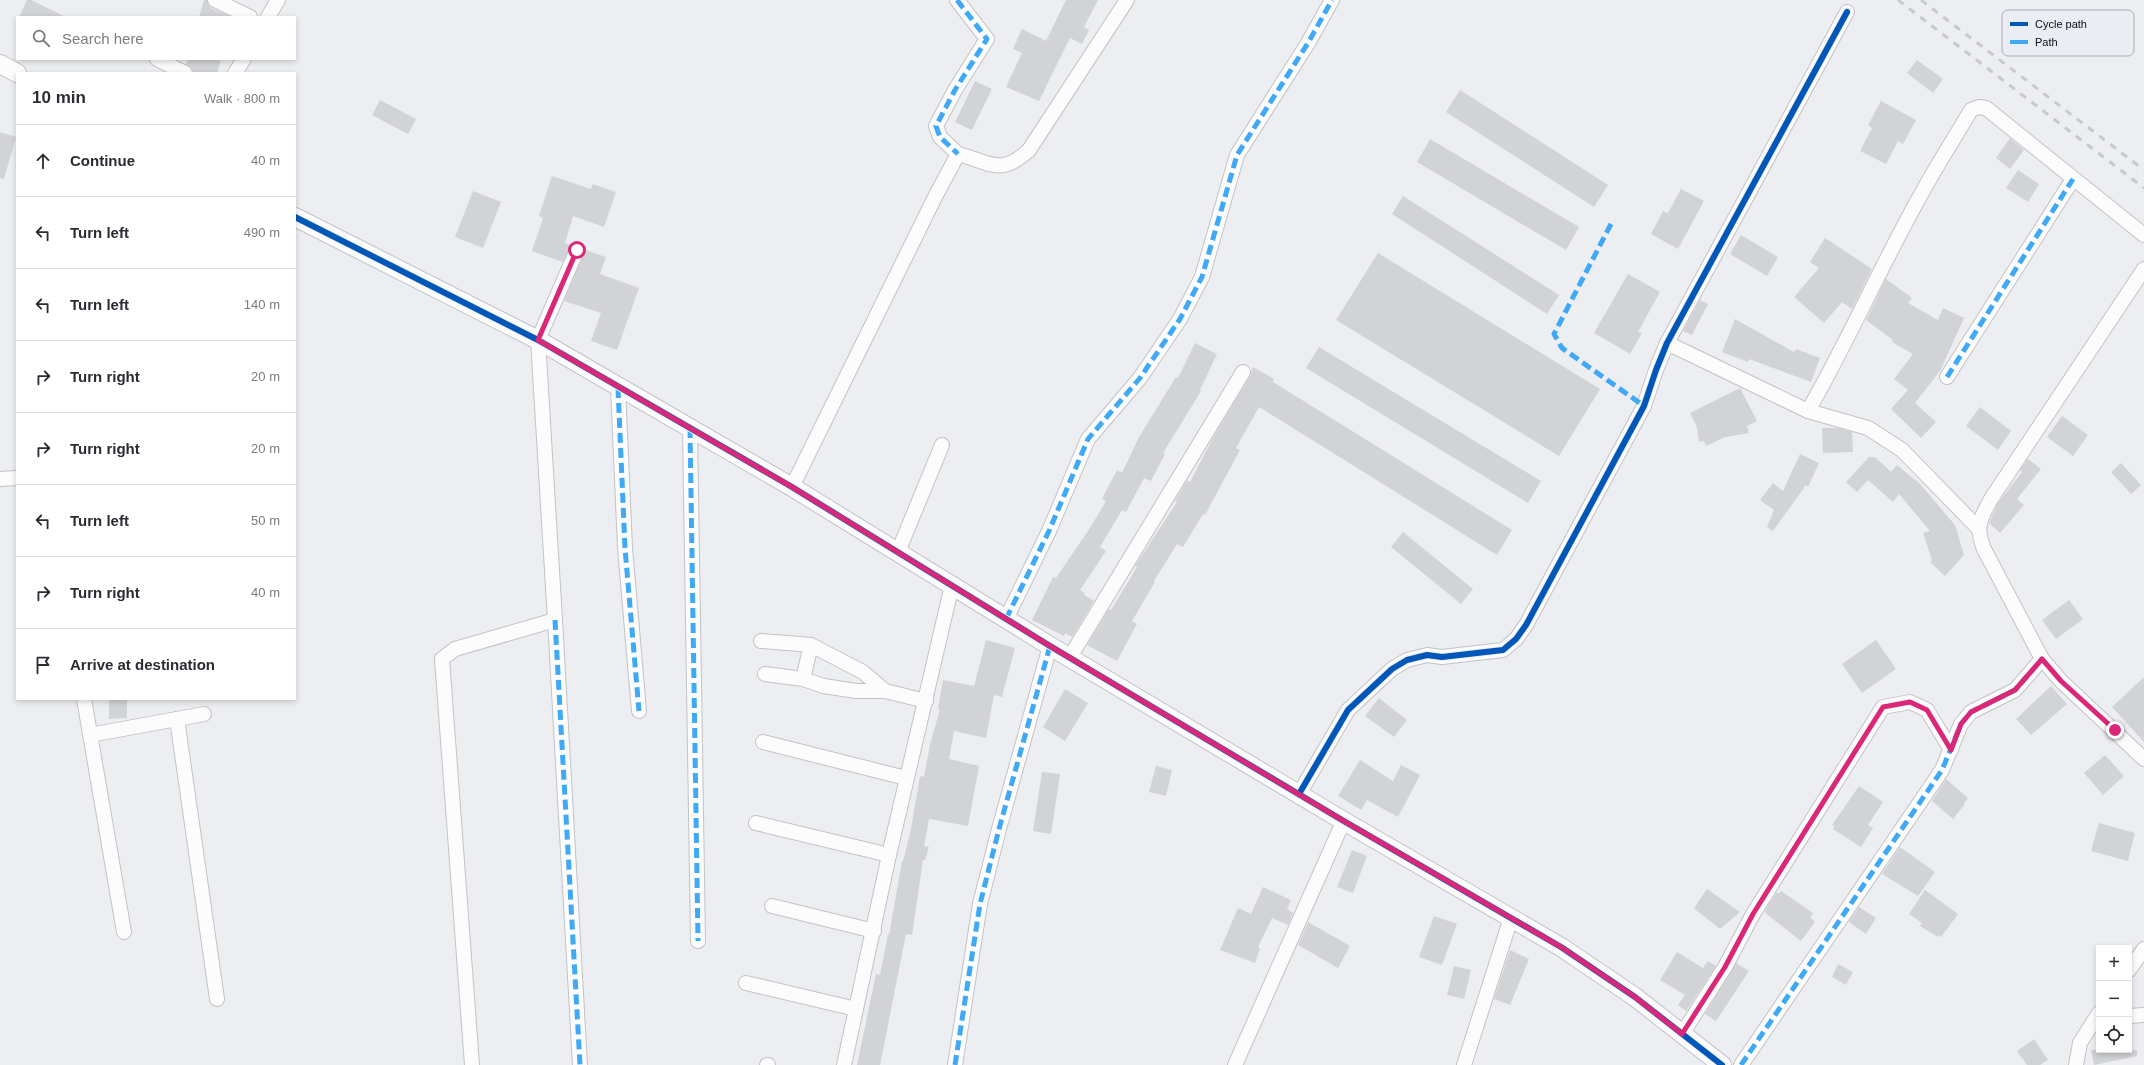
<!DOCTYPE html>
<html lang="en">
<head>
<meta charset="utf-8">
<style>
  :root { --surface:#fff; --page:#f7f7f7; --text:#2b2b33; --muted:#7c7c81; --line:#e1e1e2 }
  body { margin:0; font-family:Arial,sans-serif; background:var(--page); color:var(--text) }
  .controls { position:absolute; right:12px; bottom:12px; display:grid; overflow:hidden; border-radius:0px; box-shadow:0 2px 6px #0003 }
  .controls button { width:36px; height:36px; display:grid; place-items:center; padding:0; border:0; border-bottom:1px solid var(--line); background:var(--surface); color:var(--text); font:20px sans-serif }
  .stop { position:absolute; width:12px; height:12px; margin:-9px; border:3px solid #db2777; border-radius:50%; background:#fff }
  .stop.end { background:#db2777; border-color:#fff; box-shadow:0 1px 4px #0008 }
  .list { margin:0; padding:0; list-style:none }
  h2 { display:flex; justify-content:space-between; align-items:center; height:52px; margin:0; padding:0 16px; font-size:17px }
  h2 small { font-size:13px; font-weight:400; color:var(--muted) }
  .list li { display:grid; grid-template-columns:26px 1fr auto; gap:12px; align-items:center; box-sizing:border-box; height:72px; padding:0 16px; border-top:1px solid var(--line) }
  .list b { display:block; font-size:15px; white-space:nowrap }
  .list em { font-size:13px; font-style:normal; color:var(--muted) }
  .icon { flex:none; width:22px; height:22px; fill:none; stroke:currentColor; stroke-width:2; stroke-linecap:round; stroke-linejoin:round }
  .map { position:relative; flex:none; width:2144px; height:1065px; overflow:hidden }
  .search { position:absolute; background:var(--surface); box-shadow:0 2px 6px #0003; left:16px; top:16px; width:280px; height:44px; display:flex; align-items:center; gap:10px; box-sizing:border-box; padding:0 14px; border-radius:0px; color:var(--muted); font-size:15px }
  .panel { position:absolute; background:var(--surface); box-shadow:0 2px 6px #0003; left:16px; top:72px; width:280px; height:628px; border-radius:0px }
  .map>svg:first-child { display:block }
  .building { fill:#d2d3d6 }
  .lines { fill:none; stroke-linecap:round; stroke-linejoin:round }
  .minor-casing { stroke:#c2c3c5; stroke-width:16 }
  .tertiary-casing { stroke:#c2c3c5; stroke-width:20 }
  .minor { stroke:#fcfcfd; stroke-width:14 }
  .tertiary { stroke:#fcfcfd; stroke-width:18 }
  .rail { stroke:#c8c9ca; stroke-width:3; stroke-dasharray:7 7; stroke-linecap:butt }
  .quiet { stroke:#3fa9f5; stroke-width:5; stroke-dasharray:10 5; stroke-linecap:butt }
  .cycleway-casing { stroke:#eaedf3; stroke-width:8 }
  .cycleway { stroke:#0057b8; stroke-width:6 }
  .route { stroke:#db2777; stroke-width:5 }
  .key { fill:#eaedf3; stroke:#a7aaae; stroke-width:1 }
  .key-label { font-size:11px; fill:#0b0c0e }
</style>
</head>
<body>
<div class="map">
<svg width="2144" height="1065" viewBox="0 0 2144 1065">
  <rect width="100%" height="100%" fill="#eceef1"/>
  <!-- building -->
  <g class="building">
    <polygon points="27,0 31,0 66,17 19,17"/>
    <polygon points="204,0 207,0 211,8 231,17 199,17"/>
    <polygon points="1066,0 1098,0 1084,27 1089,30 1082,44 1070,38 1039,101 1006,87 1022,53 1013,49 1022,29 1046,41"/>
    <polygon points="188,59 221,59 217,73 193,73 192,68 186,64"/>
    <polygon points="1917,60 1943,79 1933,93 1907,73"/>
    <polygon points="975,81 992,89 972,130 955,122"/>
    <polygon points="1460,90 1608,185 1594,207 1446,112"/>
    <polygon points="380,100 416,119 408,134 372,115"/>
    <polygon points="1881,101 1916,120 1903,144 1898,141 1886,164 1860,151 1872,128 1868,125"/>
    <polygon points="0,132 16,137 4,179 0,178"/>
    <polygon points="2010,138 2024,150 2010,169 1996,158"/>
    <polygon points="1430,139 1579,227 1566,250 1417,162"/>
    <polygon points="2018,170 2039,184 2028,202 2006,188"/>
    <polygon points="552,176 591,189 593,184 616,192 604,227 573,216 565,243 571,245 563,262 532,251 543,218 539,216"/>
    <polygon points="1681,189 1704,201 1678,249 1651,234 1663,211 1668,213"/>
    <polygon points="473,191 501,202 483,248 455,237"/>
    <polygon points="1403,196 1559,295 1547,314 1392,214"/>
    <polygon points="1741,235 1778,257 1767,276 1730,254"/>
    <polygon points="1825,238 1872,269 1852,309 1842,302 1824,323 1794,297 1819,268 1810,262"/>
    <polygon points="585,250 606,257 600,274 639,288 617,350 591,341 601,313 564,301"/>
    <polygon points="1378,253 1600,389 1559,456 1336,320"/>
    <polygon points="1628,274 1660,292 1638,332 1642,333 1630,354 1594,333"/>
    <polygon points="1886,279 1912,298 1908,303 1938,320 1943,308 1964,318 1940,371 1915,403 1936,422 1921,438 1891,409 1908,390 1894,379 1913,354 1897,345 1892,342 1893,340 1866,320"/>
    <polygon points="1700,300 1708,304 1692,335 1683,331"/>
    <polygon points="1735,319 1794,352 1796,349 1820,358 1811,382 1749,359 1748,362 1722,352"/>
    <polygon points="1195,343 1217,354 1200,390 1201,391 1163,453 1165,454 1151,481 1144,478 1126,512 1122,510 1100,547 1106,551 1080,590 1085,593 1084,595 1094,601 1072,637 1065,633 1064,636 1032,620 1053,577 1056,578 1090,528 1106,501 1102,499 1117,470 1122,473 1139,437 1176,377 1178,378"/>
    <polygon points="1319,347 1541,481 1528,503 1306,368"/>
    <polygon points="1253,367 1274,379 1273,382 1512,530 1497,555 1259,407 1236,448 1240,450 1205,515 1203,514 1183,547 1177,544 1154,581 1155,582 1132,621 1137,624 1117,661 1087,645 1109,609 1111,610 1137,567 1135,566 1177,502 1175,501 1187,480 1190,482 1214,436 1250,376"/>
    <polygon points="1740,388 1757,421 1747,426 1749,433 1725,437 1706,446 1704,441 1699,442 1697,427 1690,413"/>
    <polygon points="1980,407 2011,431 1998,450 1966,426"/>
    <polygon points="2062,416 2088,435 2073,456 2047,437"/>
    <polygon points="1822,428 1837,428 1852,432 1853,452 1823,453"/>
    <polygon points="1800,454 1819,463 1808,487 1806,485 1773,531 1767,527 1774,510 1760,500 1773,483 1783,491"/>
    <polygon points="1869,457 1875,457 1891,472 1897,465 1920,484 1955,525 1964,555 1945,576 1930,562 1932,560 1923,533 1930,531 1899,494 1893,502 1868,480 1857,492 1846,482"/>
    <polygon points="2028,459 2041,469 2017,499 2024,505 2000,533 1989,523 1990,521 1998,503 2022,472 2020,470"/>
    <polygon points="2121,463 2141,485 2131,494 2111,472"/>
    <polygon points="1403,532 1473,589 1461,604 1391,547"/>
    <polygon points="2069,600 2083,619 2056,639 2042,620"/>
    <polygon points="986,640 1015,648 1002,697 994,695 986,738 954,731 949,759 979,766 968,826 929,819 924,846 929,847 925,860 923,860 912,935 906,934 880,1065 857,1065 876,974 880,975 888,934 889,935 902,861 903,861 910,834 920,776 924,777 930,745 940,709 938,709 943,680 974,686"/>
    <polygon points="1876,640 1896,669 1862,693 1842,664"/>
    <polygon points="2144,677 2144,742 2112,707"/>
    <polygon points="2051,686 2067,704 2031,735 2016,719"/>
    <polygon points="1065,689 1088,703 1065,741 1043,727"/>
    <polygon points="1379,698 1407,720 1394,737 1365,716"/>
    <polygon points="109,699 127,699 127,718 109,719"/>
    <polygon points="2105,755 2124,776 2103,795 2084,773"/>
    <polygon points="1360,760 1393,781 1401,765 1420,775 1398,817 1367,800 1361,810 1338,796"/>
    <polygon points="1156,766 1172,770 1166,796 1149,792"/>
    <polygon points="1042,772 1060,774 1051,834 1033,831"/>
    <polygon points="1946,779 1968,798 1964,803 1965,804 1953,819 1932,801"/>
    <polygon points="1859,786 1883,802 1868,825 1873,828 1861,847 1833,829 1835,826 1832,825"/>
    <polygon points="2099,823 2135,833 2128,861 2091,851"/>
    <polygon points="1900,847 1935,872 1918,896 1882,874"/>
    <polygon points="1352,850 1367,856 1353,893 1337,887"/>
    <polygon points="1263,887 1291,900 1287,909 1293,913 1288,925 1272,918 1258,947 1260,949 1255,963 1220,950 1238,908 1251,914"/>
    <polygon points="1707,889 1740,912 1720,929 1694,908"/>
    <polygon points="1925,890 1958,914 1941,937 1939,935 1938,937 1920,926 1922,923 1909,914"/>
    <polygon points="1781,891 1813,913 1810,917 1815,922 1801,941 1764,912 1777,892 1779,894"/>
    <polygon points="1859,907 1876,918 1866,934 1849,922"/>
    <polygon points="1434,916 1457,924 1442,965 1419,957"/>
    <polygon points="1308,922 1350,946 1338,968 1298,945"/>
    <polygon points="1510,950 1529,959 1510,1005 1494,999"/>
    <polygon points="1677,952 1703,968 1708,961 1716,966 1686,1011 1678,1005 1685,995 1660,980"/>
    <polygon points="1736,963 1749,971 1716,1021 1705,1014"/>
    <polygon points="1838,964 1853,972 1846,985 1832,977"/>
    <polygon points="1454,966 1471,970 1464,999 1447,995"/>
    <polygon points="2034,1039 2048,1060 2040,1065 2027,1065 2017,1051"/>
    <polygon points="2091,1050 2137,1050 2137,1056 2094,1065"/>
  </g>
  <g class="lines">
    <!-- minor casing -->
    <g class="minor-casing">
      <g id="minor">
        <polyline points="215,0 250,17"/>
        <polyline points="957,0 987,39 955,90 936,126 940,137 958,154"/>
        <polyline points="268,17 278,0"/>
        <polyline points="157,59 185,73"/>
        <polyline points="235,73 244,59"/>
        <path d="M 2144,269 L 1991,499 C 1980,519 1975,527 1984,549 L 2042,659 L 2061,681 L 2144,759"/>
        <polyline points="1667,343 1808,411 1868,428 1902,450 1978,528"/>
        <polyline points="1947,377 2073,179"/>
        <polyline points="618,388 625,548 639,711"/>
        <path d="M 1808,411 C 1848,341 1880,268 1919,198 C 1935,168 1954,139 1971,110 L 1979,107 L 1986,108 L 2144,235"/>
        <polyline points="690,428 698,941"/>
        <polyline points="0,479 17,478"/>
        <path d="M 792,487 L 935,197 L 958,154 C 990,162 1000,177 1029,150 L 1127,0"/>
        <polyline points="898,552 942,445"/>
        <polyline points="1006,619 1049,531 1088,439 1140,378 1180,319 1202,277 1237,155 1308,43 1332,0"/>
        <polyline points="555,620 580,1065"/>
        <polyline points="761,641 811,645"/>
        <polyline points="1070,657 1243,372"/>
        <polyline points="765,674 803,679 824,686 856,691 885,691 926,701"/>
        <polyline points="803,679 811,645 863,672 885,691"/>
        <polyline points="84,699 124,932"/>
        <polyline points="177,719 217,999"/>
        <polyline points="90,735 204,714"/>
        <polyline points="763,742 906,778"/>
        <polyline points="1299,794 1348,710 1392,669 1407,660 1427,655 1442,657 1503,650 1516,639 1526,625 1644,406 1656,370 1667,343 1847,12"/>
        <polyline points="756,823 889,855"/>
        <polyline points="772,906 874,931"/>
        <polyline points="2129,970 2144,949"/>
        <polyline points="746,983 856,1009"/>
        <polyline points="2129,1016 2144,1015"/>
        <polyline points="1682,1034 1725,967 1753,914 1883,707 1910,702 1927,710 1951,750"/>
        <polyline points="472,1065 442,659 455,649 555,620 538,340 577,250"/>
        <polyline points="767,1065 768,1065"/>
        <polyline points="844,1065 889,855 952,585"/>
        <polyline points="955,1065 980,904 999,829 1050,646"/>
        <polyline points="1235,1065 1344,820"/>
        <polyline points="1464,1065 1511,918"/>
        <polyline points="1741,1065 1942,770 1961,724 1971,712 2015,690 2042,659"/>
        <polyline points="2076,1065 2080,1043 2099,1013"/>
      </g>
    </g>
    <!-- tertiary casing -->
    <g class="tertiary-casing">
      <g id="tertiary">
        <polyline points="0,64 17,73"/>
        <polyline points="295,217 538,340 792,487 1050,646 1342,820 1561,947 1635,997 1722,1065"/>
      </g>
    </g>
    <!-- minor -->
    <use href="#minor" class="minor"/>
    <!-- tertiary -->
    <use href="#tertiary" class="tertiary"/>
    <!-- rail -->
    <g class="rail">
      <polyline points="1898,0 2144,188"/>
      <polyline points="1921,0 2144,170"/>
    </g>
    <!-- quiet -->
    <g class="quiet">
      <polyline points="957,0 987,39 955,90 936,126 940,137 958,154"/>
      <polyline points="1611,224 1554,334 1562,348 1644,406"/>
      <polyline points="1947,377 2073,179"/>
      <polyline points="618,388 625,548 639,711"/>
      <polyline points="690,428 698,941"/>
      <polyline points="1006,619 1049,531 1088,439 1140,378 1180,319 1202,277 1237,155 1308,43 1332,0"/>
      <polyline points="555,620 580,1065"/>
      <polyline points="955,1065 980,904 999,829 1050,646"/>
      <polyline points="1741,1065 1942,770 1961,724 1971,712 2015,690 2042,659"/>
    </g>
    <!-- cycleway casing -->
    <g class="cycleway-casing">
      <g id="cycleway">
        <polyline points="295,217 538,340 792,487 1050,646 1342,820 1561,947 1635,997 1722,1065"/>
        <polyline points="1299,794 1348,710 1392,669 1407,660 1427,655 1442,657 1503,650 1516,639 1526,625 1644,406 1656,370 1667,343 1847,12"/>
      </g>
    </g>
    <!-- cycleway -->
    <use href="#cycleway" class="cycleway"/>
  </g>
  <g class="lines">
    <!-- route -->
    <polyline class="route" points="577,250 538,340 792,487 1050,646 1342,820 1561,947 1635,997 1682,1034 1725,967 1753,914 1883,707 1910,702 1927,710 1951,750 1961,724 1971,712 2015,690 2042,659 2061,681 2115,730"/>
  </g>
  <!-- legend -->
  <rect x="2002" y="10" width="132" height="46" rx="6" class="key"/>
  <rect x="2010" y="22" width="18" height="4" fill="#0057b8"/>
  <rect x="2010" y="40" width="18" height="4" fill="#3fa9f5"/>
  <g class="key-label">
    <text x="2035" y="28">Cycle path</text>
    <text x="2035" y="46">Path</text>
  </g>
</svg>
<div class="controls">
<button>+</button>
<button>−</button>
<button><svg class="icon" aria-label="locate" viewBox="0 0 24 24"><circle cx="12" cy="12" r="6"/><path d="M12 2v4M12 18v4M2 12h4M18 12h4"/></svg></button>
</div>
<div class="stop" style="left:577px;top:250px"></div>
<div class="stop end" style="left:2115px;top:730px"></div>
<div class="search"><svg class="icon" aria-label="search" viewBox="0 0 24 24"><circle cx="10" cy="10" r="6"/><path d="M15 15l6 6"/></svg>Search here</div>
<section class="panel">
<h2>10 min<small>Walk · 800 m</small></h2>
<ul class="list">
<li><svg class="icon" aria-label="ahead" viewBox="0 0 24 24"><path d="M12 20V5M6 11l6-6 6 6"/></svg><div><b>Continue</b></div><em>40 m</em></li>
<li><svg class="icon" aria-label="left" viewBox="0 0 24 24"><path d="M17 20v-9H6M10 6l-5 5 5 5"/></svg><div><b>Turn left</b></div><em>490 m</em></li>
<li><svg class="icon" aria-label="left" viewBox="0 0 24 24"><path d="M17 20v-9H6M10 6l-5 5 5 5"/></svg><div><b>Turn left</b></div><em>140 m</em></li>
<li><svg class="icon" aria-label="right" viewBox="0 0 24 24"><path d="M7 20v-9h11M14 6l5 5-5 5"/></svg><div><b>Turn right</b></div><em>20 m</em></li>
<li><svg class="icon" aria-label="right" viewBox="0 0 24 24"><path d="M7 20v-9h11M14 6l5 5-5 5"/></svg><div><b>Turn right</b></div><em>20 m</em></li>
<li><svg class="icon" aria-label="left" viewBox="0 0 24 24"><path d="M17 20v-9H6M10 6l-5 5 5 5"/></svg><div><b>Turn left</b></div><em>50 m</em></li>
<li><svg class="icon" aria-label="right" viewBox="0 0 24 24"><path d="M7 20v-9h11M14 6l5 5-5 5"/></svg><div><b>Turn right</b></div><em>40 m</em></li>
<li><svg class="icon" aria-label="arrive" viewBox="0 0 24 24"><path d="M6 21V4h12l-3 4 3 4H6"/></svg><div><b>Arrive at destination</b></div></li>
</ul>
</section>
</div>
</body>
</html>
